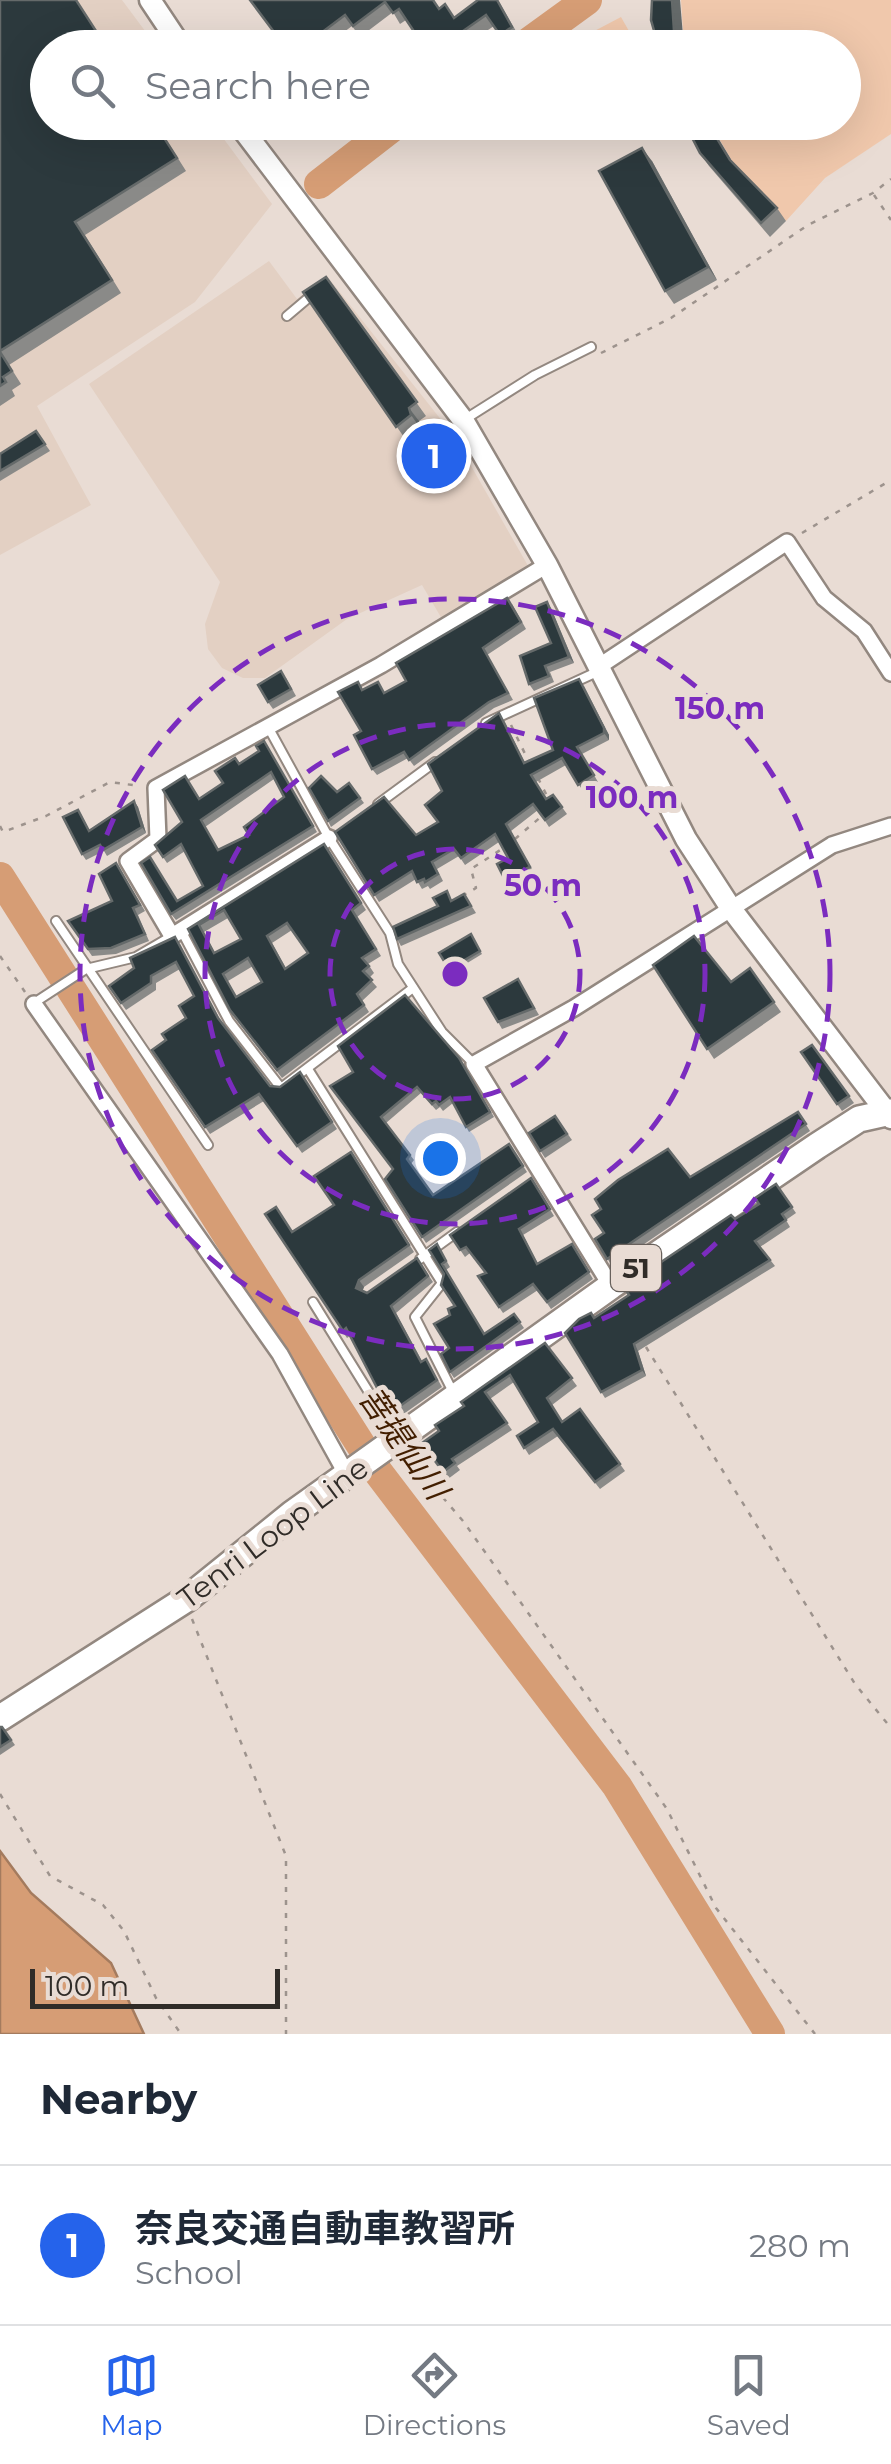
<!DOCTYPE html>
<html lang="en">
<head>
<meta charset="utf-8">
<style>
  :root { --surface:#fff; --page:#f6f6f7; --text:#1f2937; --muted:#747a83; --line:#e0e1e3; --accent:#2563eb }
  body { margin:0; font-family:Montserrat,"Noto Sans JP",sans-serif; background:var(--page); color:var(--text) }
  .scale { position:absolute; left:30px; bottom:25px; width:250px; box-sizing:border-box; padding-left:10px; border:5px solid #302c28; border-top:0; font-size:28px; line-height:35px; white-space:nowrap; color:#302c28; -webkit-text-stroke:8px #e9dcd4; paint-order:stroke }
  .you { position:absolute; left:440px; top:1158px; width:35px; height:35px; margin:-25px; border:8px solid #fff; border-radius:50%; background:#1a73e8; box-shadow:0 0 0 15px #1a73e833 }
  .badge { display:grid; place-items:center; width:65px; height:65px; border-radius:50%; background:var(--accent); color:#fff; font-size:32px; font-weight:700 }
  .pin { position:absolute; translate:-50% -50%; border:5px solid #fff; box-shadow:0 2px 10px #0006 }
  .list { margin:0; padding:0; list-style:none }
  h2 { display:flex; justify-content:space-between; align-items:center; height:130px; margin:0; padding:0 40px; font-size:42px }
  h2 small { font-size:32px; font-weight:400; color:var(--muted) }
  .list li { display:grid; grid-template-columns:65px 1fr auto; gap:30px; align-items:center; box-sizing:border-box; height:160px; padding:0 40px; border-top:2px solid var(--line) }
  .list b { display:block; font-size:38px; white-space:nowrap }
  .list p { margin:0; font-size:32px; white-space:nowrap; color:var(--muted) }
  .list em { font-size:32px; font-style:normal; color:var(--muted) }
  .icon { flex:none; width:55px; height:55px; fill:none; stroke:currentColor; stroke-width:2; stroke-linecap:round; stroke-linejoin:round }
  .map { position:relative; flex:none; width:891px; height:2034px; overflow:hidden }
  .search { position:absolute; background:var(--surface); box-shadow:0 10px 40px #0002; left:30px; right:30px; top:30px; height:110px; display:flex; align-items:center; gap:25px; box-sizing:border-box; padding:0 35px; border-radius:55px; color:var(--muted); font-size:38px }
  .sheet { height:290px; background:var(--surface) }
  nav { display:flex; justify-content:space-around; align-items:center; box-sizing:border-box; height:140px; border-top:2px solid var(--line); background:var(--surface); font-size:28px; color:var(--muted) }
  nav a { display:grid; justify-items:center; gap:5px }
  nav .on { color:var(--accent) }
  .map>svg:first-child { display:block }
  .built { fill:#e3d0c3 }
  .green { fill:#f0c8ac }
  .water { fill:#d69d75; stroke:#a47b5e; stroke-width:2.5 }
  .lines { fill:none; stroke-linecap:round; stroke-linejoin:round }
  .river { stroke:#d69d75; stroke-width:30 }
  .service-casing { stroke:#938880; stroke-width:12 }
  .minor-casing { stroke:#938880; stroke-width:20 }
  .tertiary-casing { stroke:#938880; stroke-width:25 }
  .primary-casing { stroke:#938880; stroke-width:30 }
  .path { stroke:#9d938d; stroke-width:2.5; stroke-dasharray:5 8; stroke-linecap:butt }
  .service { stroke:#fff; stroke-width:8 }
  .minor { stroke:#fff; stroke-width:15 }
  .tertiary { stroke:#fff; stroke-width:20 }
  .primary { stroke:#fff; stroke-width:25 }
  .wall { fill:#8a8a88; fill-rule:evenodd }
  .shaded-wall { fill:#656a6a }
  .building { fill:#2c393d; stroke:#656a6a; stroke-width:2.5; fill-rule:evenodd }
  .ring { fill:none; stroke:#7b2cbf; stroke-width:5; stroke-dasharray:18 12 }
  .labels { text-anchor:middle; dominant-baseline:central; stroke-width:10; stroke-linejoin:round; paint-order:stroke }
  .shield { fill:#e9dcd4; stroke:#68615c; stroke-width:2.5 }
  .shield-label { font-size:28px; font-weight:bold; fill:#302c28 }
  .street-label { font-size:30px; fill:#302c28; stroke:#e9dcd4 }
  .water-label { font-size:32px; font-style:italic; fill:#421e00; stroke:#e9dcd4 }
  .centre { fill:#7b2cbf; stroke:#e9dcd4; stroke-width:5 }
  .ring-label { font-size:30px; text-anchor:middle; font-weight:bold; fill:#7b2cbf; stroke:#e9dcd4; stroke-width:10; stroke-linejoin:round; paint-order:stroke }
</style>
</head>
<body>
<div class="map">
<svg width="891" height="2034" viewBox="0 0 891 2034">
  <rect width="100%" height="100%" fill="#e9dcd4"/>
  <!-- built -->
  <g class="built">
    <polygon points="0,0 122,0 157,47 48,48 48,122 212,123 272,204 195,302 37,406 91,505 0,555"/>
    <polygon points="269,261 297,299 327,276 454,436 531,571 442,619 422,585 347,619 265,678 243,678 222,668 208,649 205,624 220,582 89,384"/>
  </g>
  <!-- green -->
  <g class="green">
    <polygon points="681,0 891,0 891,134 825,178 786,221 739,173 710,123 844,122 844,48 684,47"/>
    <polygon points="621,17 638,47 564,47"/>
  </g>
  <!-- water -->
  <polygon class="water" points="0,1851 31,1893 111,1963 144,2034 0,2034"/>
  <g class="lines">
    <!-- river -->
    <g class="river">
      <polyline points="521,48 587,0"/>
      <polyline points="319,184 399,122"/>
      <polyline points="0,877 378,1472 617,1786 770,2034"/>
    </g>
    <!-- service casing -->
    <g class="service-casing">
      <g id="service">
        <polyline points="287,316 313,294"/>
        <polyline points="467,418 535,375 591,347"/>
        <polyline points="486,723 599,671"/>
        <polyline points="267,725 329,838 390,933 398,964 442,1032 474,1064"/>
        <polyline points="378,804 435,762"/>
        <polyline points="56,921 208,1145"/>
        <polyline points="182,932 229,1021 281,1088 413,988"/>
        <polyline points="34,1003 86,969 136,957 172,936"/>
        <polyline points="308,1069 442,1283 415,1317 454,1394"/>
        <polyline points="420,1259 457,1232"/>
        <polyline points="313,1302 396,1436"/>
      </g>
    </g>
    <!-- minor casing -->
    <g class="minor-casing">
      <g id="minor">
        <polyline points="598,667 787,542 824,598 864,631 891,673"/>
        <polyline points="329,838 172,936 128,861 158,839 156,788 381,665 547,565"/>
        <polyline points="34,1004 280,1354 347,1475"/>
        <polyline points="611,1286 474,1064 574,1008 832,845 891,826"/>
      </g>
    </g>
    <!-- tertiary casing -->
    <g class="tertiary-casing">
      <g id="tertiary">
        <polyline points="150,0 182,48"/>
        <polyline points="237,122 463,420 547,565 686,839 732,910 891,1118"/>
      </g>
    </g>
    <!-- primary casing -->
    <g class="primary-casing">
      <polyline id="primary" points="0,1718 188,1598 292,1514 611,1286 817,1146 859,1119 891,1112"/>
    </g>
    <!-- path -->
    <g class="path">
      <polyline points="874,195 891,220"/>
      <polyline points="601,353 671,318 808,225 873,193 891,179"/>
      <polyline points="802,533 891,480"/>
      <polyline points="511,725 529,762"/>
      <polyline points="538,778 548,798"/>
      <polyline points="0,826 3,832 46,816 110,782 140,786"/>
      <polyline points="515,839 543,815"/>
      <polyline points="462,896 476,888 471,869 505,847"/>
      <polyline points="0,956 25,992"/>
      <polyline points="646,1347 855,1684 891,1728"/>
      <polyline points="409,1458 463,1521 667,1809 716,1908 815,2034"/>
      <polyline points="192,1619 286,1856 286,2034"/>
      <polyline points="0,1794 50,1876 103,1905 124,1931 156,1998 181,2034"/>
    </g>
    <!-- service -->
    <use href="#service" class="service"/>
    <!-- minor -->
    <use href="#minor" class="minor"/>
    <!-- tertiary -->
    <use href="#tertiary" class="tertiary"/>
    <!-- primary -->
    <use href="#primary" class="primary"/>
  </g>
  <!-- wall -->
  <g class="wall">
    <polygon points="0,0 155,122 186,171 85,235 121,293 9,365 21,384 12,390 15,396 0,406"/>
    <polygon points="250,0 433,0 439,9 454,18 498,0 520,38 508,46 494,26 470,42 474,48 394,48 415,33 406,20 400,24 393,12 360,37 352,26 323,48 285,48"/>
    <polygon points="684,122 711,122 714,133 733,163 777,208 786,221 770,237 709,166 700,153"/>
    <polygon points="652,161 717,280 674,304 665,291"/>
    <polygon points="326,277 426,416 419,421 421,429 406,440 303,292"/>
    <polygon points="36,431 50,451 0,481 0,454"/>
    <polygon points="512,604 526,629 487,655 513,700 494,708 414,766 408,758 377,775 372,769 361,731 363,690 385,693 406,681"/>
    <polygon points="551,608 574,663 550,672 554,682 534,691 529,684 551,643"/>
    <polygon points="286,678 296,696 273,709 268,702"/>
    <polygon points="584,686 609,735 609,740 582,754 598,782 583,791 566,765 536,782 546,799 553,795 567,814 549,827 538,810 511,831 534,873 509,885 504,878 508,858 499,842 465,865 459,856 437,869 443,881 430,889 428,886 422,889 416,879 379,902 335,832 416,835 438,822 442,791 504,720 525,763 553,750"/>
    <path d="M 264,741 L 317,832 L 176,920 L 171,914 L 177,901 L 203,886 L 185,851 L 167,863 L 155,845 L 182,822 L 200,799 L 223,783 L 239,764 L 259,751 ZM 274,779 L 284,797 L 249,835 L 219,850 L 205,827 Z"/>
    <polygon points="349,783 364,803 331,827 328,821 337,792"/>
    <polygon points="134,801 138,807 146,833 107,856 104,851 86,860 82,854 82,816 89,830"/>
    <path d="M 324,844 L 366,910 L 357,917 L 381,956 L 368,964 L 374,973 L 369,978 L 377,987 L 362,1001 L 369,1012 L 282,1078 L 230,1010 L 188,929 ZM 228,918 L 241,939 L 215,953 L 204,932 ZM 292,930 L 308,953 L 286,968 L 272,943 ZM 253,966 L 262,982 L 236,997 L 228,981 Z"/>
    <polygon points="116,863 145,911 138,915 149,941 116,954 92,956 68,921 112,901"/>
    <polygon points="464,894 476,913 401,946 397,939"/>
    <polygon points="471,934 482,954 451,973 439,953"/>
    <polygon points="180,944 222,1023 270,1086 280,1087 300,1072 337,1129 302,1153 264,1101 210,1134 152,1050 166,1040 186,1018 194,996 180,969 156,983 156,990 126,1010 109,986"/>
    <polygon points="653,965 731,982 750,968 781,1012 714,1059"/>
    <polygon points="518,979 539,1015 502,1029 498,1022"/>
    <polygon points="801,1052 849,1096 854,1103 842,1111"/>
    <polygon points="463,1063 494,1117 469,1132 453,1103 443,1111 440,1107 436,1110 421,1093 386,1123 414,1160 411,1164 433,1195 509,1144 527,1172 426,1243 385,1179 393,1169 330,1086"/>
    <polygon points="798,1112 810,1131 612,1266 595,1239 604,1233 601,1209 690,1177"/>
    <polygon points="555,1116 572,1140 545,1158 529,1133"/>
    <polygon points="351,1152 414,1252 364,1287 362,1291 367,1293 417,1258 433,1282 396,1313 422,1361 426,1359 442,1387 395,1420 350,1336 347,1338 265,1214 292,1232 334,1205"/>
    <polygon points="531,1178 554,1216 523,1235 538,1264 572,1244 593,1279 551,1309 538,1290 503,1313 478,1276 485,1273 470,1253 465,1257 450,1235"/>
    <polygon points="776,1184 796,1213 786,1220 790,1227 760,1247 775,1266 638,1351 646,1376 605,1398 565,1333 594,1318 629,1295 759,1204"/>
    <polygon points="437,1244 450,1267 446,1270 484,1334 514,1314 524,1328 454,1378 450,1372 449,1348 450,1315 455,1306 444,1274"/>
    <polygon points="545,1343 577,1386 552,1405 562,1422 580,1409 625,1471 600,1489 558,1436 529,1455 517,1436 538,1422 514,1382 490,1399 512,1430 457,1466 460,1470 448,1479 422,1443 439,1431 464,1406"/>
    <polygon points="0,1727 2,1727 15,1745 0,1755"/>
  </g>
  <!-- shaded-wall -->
  <g class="shaded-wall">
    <polygon points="672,0 680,0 684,48 679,48 674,31"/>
    <polygon points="642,148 652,161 717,280 708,267"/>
    <polygon points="409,408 419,421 421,429 411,415"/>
    <polygon points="547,602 551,608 574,663 569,657"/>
    <polygon points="579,679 609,735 609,740 604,733"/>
    <polygon points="134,801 138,807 146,833 142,827"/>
    <polygon points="359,1280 364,1287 361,1295 356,1288"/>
    <polygon points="634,1344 638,1351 646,1376 642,1370"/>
  </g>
  <!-- building -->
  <g class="building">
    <polygon points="0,0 76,0 107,48 48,48 48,122 154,122 177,158 75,222 112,280 0,351"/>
    <polygon points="250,0 433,0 439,9 445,4 454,18 478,0 497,0 512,27 500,35 486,15 463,31 471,44 465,48 394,48 415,33 399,9 393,13 385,2 353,26 345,15 301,48 286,48"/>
    <polygon points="652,0 672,0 674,31 679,48 659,48 651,20"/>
    <polygon points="684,122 707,122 730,160 777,208 761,223 700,153"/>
    <polygon points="642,148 708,267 665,291 599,171"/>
    <polygon points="326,277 417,402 409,408 411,415 396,427 303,292"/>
    <polygon points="0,352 12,371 3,377 6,382 0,386"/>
    <polygon points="36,431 45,444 0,471 0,454"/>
    <polygon points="507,598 521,622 483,648 508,693 489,702 409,760 404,752 372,769 354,735 361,731 338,692 358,682 362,690 378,682 384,693 406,681 396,663"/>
    <polygon points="547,602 569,657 545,666 549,676 529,684 520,656 551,643 535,607"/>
    <polygon points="281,671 291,689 268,702 258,685"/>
    <polygon points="579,679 604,728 604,733 577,747 594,775 578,785 562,758 531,775 546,799 553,795 562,807 545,820 533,804 506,824 530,867 504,878 497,864 508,858 495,834 461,858 454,849 432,862 438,874 425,882 424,879 417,882 412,871 374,895 335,832 384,797 416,835 438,822 425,805 442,791 428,764 499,713 524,763 553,750 534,698"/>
    <path d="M 264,741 L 313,826 L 171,914 L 141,863 L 150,857 L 177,901 L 203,886 L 181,844 L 163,857 L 155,845 L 182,822 L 163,790 L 185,776 L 199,799 L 223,783 L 215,771 L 235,758 L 239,764 L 259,751 L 256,746 ZM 271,772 L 284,797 L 244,827 L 249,835 L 218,850 L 201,820 Z"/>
    <polygon points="321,776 337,792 349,783 360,798 328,821 309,788"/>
    <polygon points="134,801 142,827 103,850 100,845 82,854 63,817 78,810 89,831"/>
    <path d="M 324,844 L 361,903 L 352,910 L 376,949 L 362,958 L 369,966 L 363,971 L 372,980 L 357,994 L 364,1005 L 277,1070 L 230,1010 L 188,929 ZM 224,910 L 241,939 L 214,953 L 199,925 ZM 287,923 L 308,953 L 285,969 L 267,936 ZM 248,958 L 262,982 L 236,997 L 223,974 Z"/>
    <polygon points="116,863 140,905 133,908 145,934 111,948 88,949 68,921 112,901 99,874"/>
    <polygon points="447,891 451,901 464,894 471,906 397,939 393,927 438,906 433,898"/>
    <polygon points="471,934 480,951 449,969 439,953"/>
    <polygon points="694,936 731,982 750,968 774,1002 707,1049 653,965"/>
    <polygon points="175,937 218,1018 270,1086 280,1087 300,1072 332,1122 297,1146 259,1094 205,1127 152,1050 166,1040 162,1034 186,1018 179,1006 194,996 176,962 151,976 151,983 121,1003 109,986 134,968 130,958"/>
    <polygon points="518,979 534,1008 498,1022 484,998"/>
    <polygon points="405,995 459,1058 490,1112 466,1127 450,1097 439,1105 436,1101 432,1104 417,1087 381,1117 410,1155 407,1159 433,1195 509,1144 523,1166 422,1237 385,1179 393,1169 330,1086 353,1072 338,1046"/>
    <polygon points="812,1045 849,1096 837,1104 801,1052"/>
    <polygon points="798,1112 806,1124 607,1259 595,1239 604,1233 592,1215 601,1209 595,1199 618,1180 668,1149 690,1177"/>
    <polygon points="555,1116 567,1134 540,1151 529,1133"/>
    <polygon points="351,1152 409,1245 359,1280 356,1288 367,1293 417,1258 428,1276 391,1306 421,1362 426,1359 437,1380 390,1413 346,1328 343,1331 265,1214 276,1207 292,1232 334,1205 314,1176"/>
    <polygon points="531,1178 550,1209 519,1229 537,1264 572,1244 589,1272 547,1302 533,1284 499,1307 478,1276 486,1273 466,1247 460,1250 450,1235"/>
    <polygon points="776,1184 792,1207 782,1214 786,1220 755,1241 770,1260 634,1344 642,1370 601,1392 565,1333 579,1319 591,1313 594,1318 629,1295 624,1287 731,1215 735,1219 759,1204 755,1198"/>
    <polygon points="437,1244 446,1261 442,1264 484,1334 514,1314 520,1322 450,1372 441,1354 449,1348 434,1324 450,1315 448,1309 455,1306 441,1285 444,1274 429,1250"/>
    <polygon points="545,1343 572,1378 547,1398 562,1422 580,1409 620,1464 595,1482 553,1429 524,1448 517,1436 538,1422 510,1375 485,1392 507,1423 452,1459 455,1463 443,1472 422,1443 439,1431 435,1425 464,1406 461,1402"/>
    <polygon points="0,1727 2,1727 11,1740 0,1747"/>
  </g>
  <!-- distance rings -->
  <g class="ring">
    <circle cx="455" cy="974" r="125"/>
    <circle cx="455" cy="974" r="250"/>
    <circle cx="455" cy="974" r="375"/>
  </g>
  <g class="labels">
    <!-- shield labels -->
    <rect class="shield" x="611" y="1245" width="50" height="46" rx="8"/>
    <g class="shield-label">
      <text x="636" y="1268">51</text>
    </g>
    <!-- street labels -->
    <g class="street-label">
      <text transform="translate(273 1533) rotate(-37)">Tenri Loop Line</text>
    </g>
    <!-- water labels -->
    <g class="water-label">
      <text transform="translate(404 1443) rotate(55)">菩提仙川</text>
    </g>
  </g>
  <circle cx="455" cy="974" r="15" class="centre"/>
  <g class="ring-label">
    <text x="720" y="719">150 m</text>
    <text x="632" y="808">100 m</text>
    <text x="543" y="896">50 m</text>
  </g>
</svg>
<div class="scale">100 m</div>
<div class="you"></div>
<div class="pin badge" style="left:434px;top:456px">1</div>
<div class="search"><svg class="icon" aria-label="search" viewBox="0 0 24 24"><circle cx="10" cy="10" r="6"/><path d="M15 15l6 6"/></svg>Search here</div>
</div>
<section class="sheet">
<h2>Nearby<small></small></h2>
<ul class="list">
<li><span class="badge">1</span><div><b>奈良交通自動車教習所</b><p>School</p></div><em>280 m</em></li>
</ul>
</section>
<nav>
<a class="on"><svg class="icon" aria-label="map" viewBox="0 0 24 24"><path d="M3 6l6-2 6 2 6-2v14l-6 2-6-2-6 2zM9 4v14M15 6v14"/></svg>Map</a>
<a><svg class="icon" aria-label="directions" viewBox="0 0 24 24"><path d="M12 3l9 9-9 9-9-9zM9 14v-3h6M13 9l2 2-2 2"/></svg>Directions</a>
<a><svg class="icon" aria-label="saved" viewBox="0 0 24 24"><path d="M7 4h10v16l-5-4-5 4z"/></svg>Saved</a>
</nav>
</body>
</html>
